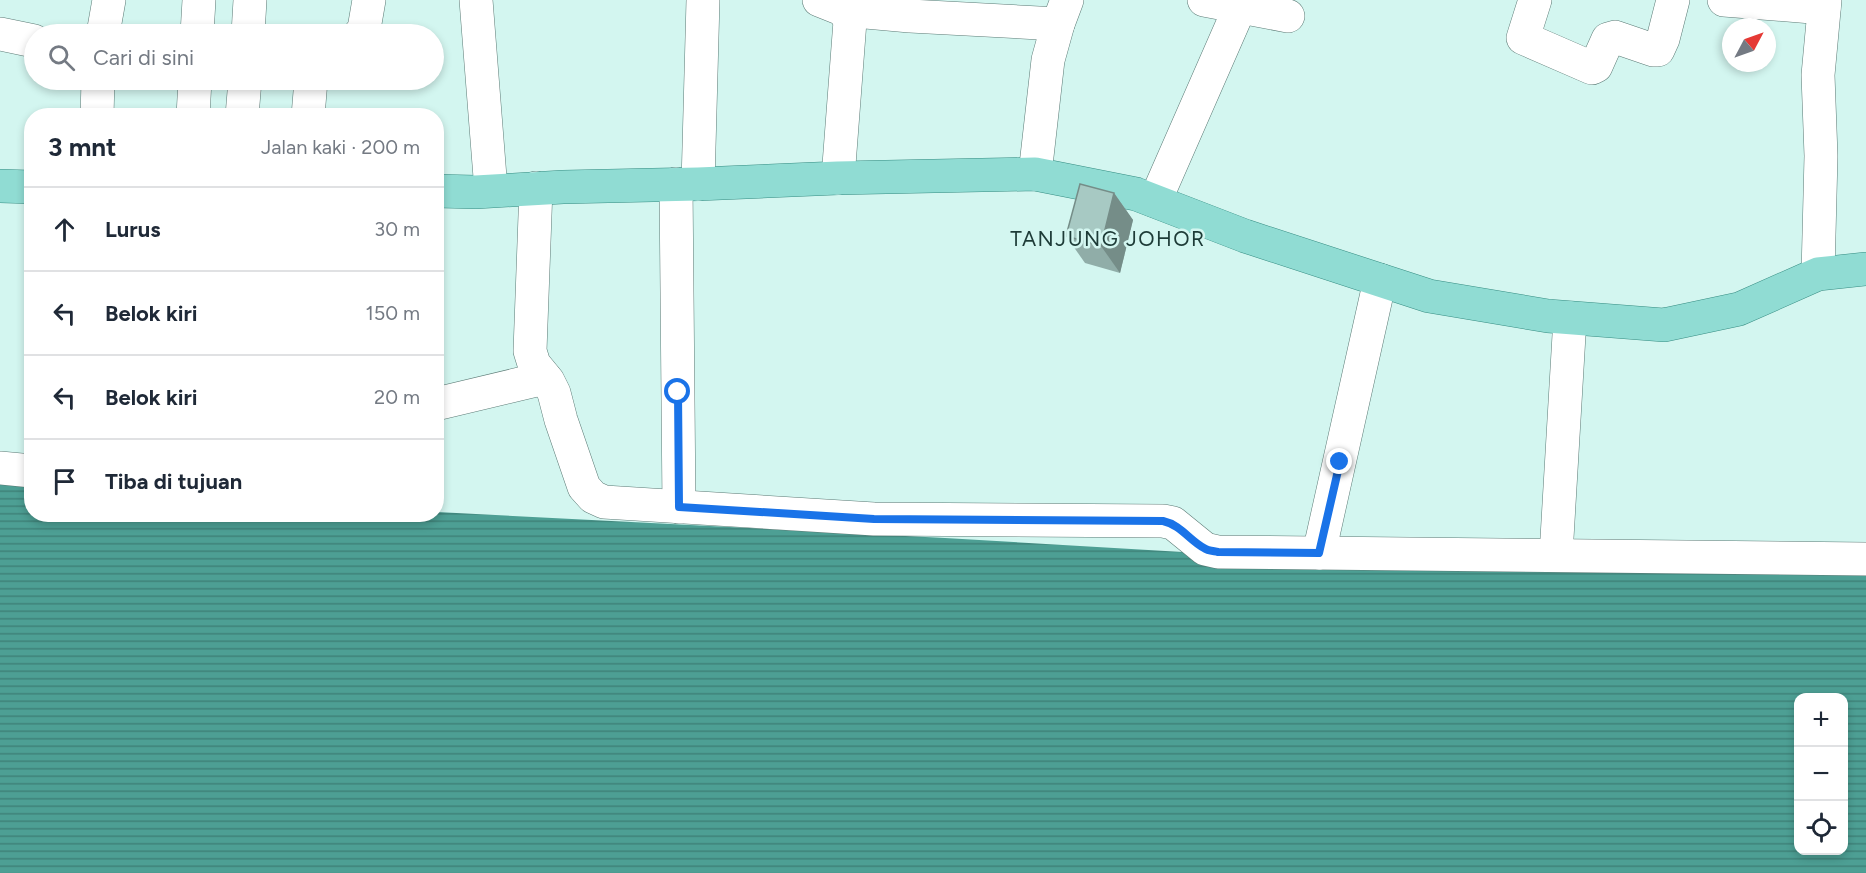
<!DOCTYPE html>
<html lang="id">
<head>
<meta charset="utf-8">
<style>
  :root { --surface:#fff; --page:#f2f2f3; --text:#1f2937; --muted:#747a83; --line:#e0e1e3 }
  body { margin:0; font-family:Figtree,sans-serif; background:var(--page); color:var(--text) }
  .controls { position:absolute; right:18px; bottom:18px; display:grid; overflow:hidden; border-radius:12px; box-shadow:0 3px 9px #0003 }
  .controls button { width:54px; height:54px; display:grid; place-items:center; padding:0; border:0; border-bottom:2px solid var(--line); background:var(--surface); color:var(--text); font:30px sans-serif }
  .compass { position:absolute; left:1722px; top:18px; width:54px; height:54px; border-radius:50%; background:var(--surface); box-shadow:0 3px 9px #0003; rotate:49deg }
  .stop { position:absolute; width:18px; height:18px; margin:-14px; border:4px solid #1a73e8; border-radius:50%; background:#fff }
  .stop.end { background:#1a73e8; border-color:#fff; box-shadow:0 2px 6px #0008 }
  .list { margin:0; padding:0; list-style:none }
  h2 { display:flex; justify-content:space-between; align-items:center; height:78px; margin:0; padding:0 24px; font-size:26px }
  h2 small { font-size:20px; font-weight:400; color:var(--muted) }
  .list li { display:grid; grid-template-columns:39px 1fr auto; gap:18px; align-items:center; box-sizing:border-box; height:84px; padding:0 24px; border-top:2px solid var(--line) }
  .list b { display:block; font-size:22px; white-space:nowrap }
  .list em { font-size:20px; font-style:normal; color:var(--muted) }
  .icon { flex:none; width:33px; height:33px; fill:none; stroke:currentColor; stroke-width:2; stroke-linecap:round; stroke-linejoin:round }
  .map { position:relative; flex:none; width:1866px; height:873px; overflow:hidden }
  .search { position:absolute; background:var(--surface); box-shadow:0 3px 9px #0003; left:24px; top:24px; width:420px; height:66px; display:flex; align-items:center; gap:15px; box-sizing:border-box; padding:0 21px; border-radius:33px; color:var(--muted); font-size:22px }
  .panel { position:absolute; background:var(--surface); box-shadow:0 3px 9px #0003; left:24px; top:108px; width:420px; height:414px; border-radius:24px }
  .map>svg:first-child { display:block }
  .water { fill:url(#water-rules); fill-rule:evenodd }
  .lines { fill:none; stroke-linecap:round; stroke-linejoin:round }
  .minor-casing { stroke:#5c7b76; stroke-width:34 }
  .major-casing { stroke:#378d83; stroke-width:34 }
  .minor { stroke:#fff; stroke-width:33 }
  .major { stroke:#90dcd3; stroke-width:33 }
  .wall { fill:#90ada8 }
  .shaded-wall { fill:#758d88 }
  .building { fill:#a7c9c3; stroke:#758d88; stroke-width:1.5 }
  .route { stroke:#1a73e8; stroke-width:8 }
  .labels { text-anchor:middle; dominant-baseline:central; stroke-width:5; stroke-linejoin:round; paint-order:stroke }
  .quarter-label { font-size:21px; letter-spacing:1.5px; fill:#1d3b37; stroke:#d3f6f0 }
</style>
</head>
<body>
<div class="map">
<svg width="1866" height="873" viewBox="0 0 1866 873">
  <defs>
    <pattern id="water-rules" width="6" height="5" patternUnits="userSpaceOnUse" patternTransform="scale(1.5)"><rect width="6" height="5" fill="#4d9f94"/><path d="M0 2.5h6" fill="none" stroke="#3f8279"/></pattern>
  </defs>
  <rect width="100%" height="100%" fill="#d3f6f0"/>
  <!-- water -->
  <path class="water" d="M 0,466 L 31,469 L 32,514 L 436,514 L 437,512 L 945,538 L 1301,559 L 1866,565 L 1866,873 L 0,873 ZM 1798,698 L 1844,698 L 1844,850 L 1798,850 Z"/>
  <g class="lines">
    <!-- minor casing -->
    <g class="minor-casing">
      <g id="minor">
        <polyline points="476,0 491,190"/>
        <polyline points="819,0 844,10 850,21 838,178"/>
        <polyline points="1204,0 1288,16"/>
        <polyline points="1535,0 1523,38 1592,68 1596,66 1608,39 1615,37 1653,50 1658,50 1663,39 1673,0"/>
        <polyline points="1724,0 1824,8"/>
        <polyline points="844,10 910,16 1058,24"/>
        <polyline points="0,34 34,41"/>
        <polyline points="103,34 109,0"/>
        <polyline points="197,34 199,0"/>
        <polyline points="248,34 250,0"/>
        <polyline points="360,34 364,29 369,0"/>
        <polyline points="97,116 98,80"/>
        <polyline points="193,116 195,80"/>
        <polyline points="242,116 245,80"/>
        <polyline points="308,116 311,80"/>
        <polyline points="1035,174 1048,60 1058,24 1067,0"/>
        <polyline points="676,184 679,507"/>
        <polyline points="698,184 703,0"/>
        <polyline points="536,188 530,351 534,364 548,381 554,393 561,420 584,487 593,497 604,502 874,519 1163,521 1173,523 1205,549 1218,552 1866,559"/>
        <polyline points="1155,201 1240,7"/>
        <polyline points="1818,274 1821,156 1818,75 1825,0"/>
        <polyline points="436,404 545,378"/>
        <polyline points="0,468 32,471"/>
        <polyline points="1319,553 1380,280"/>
        <polyline points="1556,555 1570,318"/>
      </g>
    </g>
    <!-- major casing -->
    <g class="major-casing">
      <g id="major">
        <polyline points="0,186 32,187"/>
        <polyline points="436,191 476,192 563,187 698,184 838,178 1035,174 1136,194 1245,236 1429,296 1548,316 1664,325 1739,309 1818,274 1866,269"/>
      </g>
    </g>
    <!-- minor -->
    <use href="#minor" class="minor"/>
    <!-- major -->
    <use href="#major" class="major"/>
  </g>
  <!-- wall -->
  <polygon class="wall" points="1114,193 1133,220 1120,273 1085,263 1066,236"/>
  <!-- shaded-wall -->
  <polygon class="shaded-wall" points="1114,193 1133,220 1120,273 1101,246"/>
  <!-- building -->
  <polygon class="building" points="1080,184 1114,193 1101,246 1066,236"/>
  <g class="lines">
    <!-- route -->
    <path class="route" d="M 678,392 L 679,507 L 874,519 L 1163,521 C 1181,525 1189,540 1204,548 C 1208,551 1214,551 1218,552 L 1319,553 L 1340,462"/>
  </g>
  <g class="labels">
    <!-- quarter labels -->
    <g class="quarter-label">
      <text x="1108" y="238">TANJUNG JOHOR</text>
    </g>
  </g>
</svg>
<div class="controls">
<button>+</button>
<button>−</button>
<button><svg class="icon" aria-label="locate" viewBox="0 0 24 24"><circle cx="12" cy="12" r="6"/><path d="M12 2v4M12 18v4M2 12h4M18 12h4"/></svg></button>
</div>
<svg class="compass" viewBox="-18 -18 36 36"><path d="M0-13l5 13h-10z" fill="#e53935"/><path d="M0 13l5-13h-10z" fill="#747a83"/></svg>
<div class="stop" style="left:678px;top:392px"></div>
<div class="stop end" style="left:1340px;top:462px"></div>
<div class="search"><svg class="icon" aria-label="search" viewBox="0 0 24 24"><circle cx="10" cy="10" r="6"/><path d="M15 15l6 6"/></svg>Cari di sini</div>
<section class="panel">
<h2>3 mnt<small>Jalan kaki · 200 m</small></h2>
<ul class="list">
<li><svg class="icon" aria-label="ahead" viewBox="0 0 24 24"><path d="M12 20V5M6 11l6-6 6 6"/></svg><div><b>Lurus</b></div><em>30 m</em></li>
<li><svg class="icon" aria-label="left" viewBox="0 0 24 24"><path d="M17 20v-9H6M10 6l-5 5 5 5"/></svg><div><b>Belok kiri</b></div><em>150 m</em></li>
<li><svg class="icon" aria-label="left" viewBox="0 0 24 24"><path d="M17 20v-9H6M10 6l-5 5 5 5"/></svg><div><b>Belok kiri</b></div><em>20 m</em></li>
<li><svg class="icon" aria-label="arrive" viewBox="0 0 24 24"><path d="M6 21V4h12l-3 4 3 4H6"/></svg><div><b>Tiba di tujuan</b></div></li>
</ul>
</section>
</div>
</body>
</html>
